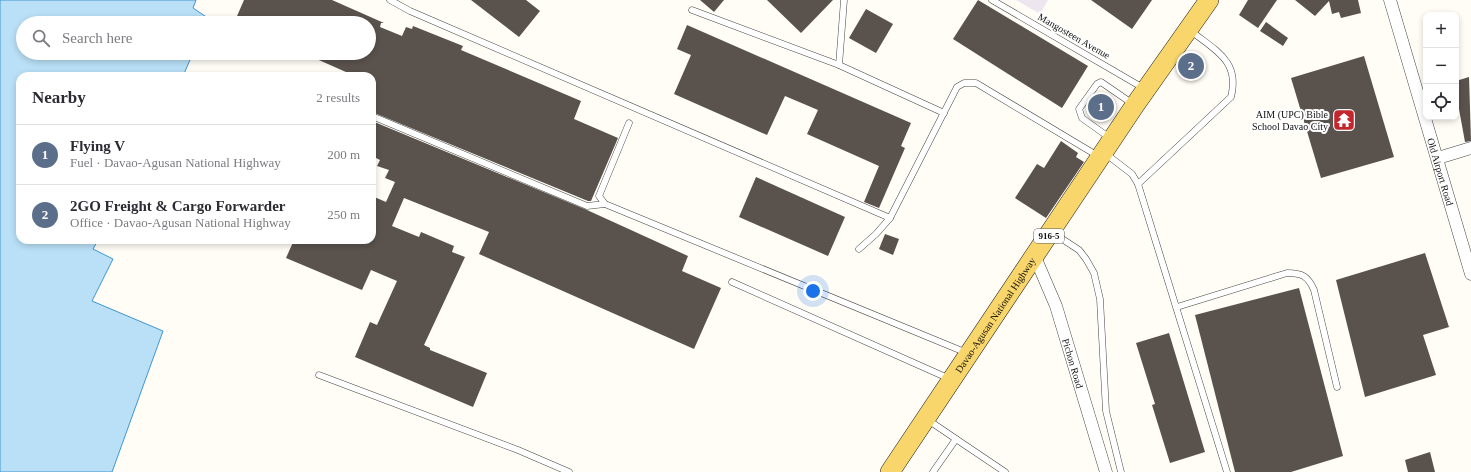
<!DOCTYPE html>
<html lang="en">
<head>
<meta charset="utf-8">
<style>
  :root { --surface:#fff; --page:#f7f7f7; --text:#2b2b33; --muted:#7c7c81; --line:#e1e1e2; --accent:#2563eb }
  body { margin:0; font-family:Georgia,serif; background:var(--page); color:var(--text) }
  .controls { position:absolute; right:12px; top:12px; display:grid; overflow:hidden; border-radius:8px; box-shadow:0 2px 6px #0003 }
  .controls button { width:36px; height:36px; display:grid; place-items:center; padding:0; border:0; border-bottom:1px solid var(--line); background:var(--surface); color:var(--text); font:20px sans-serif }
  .you { position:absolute; left:813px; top:291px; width:14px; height:14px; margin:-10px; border:3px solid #fff; border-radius:50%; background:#1a73e8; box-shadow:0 0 0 6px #1a73e833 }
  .badge { display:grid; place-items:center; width:26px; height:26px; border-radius:50%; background:var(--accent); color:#fff; font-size:13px; font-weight:700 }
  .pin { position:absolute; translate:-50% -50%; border:2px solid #fff; box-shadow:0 1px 4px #0006 }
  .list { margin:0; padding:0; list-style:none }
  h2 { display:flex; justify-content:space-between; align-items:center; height:52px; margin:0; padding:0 16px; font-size:17px }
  h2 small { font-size:13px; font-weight:400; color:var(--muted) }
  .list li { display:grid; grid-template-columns:26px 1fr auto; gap:12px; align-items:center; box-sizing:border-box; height:60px; padding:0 16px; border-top:1px solid var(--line) }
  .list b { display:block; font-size:15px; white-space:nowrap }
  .list p { margin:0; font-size:13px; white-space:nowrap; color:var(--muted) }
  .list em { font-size:13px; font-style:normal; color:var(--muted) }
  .icon { flex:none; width:22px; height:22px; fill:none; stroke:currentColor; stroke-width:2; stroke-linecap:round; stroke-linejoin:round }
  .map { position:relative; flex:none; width:1471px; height:472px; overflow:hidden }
  .search { position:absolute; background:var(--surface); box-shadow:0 2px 6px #0003; left:16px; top:16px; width:360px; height:44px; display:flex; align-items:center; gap:10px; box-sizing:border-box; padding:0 14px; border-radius:22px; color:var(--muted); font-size:15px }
  .panel { position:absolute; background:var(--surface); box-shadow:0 2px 6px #0003; left:16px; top:72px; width:360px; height:172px; border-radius:12px }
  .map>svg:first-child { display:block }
  .industrial { fill:#eee6ef }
  .water { fill:#b9e0f7; stroke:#3f96cf }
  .building { fill:#5a524d }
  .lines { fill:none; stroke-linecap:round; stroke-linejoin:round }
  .lane-casing { stroke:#444; stroke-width:7 }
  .street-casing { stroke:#444; stroke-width:13 }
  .primary-casing { stroke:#222; stroke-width:20 }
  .lane { stroke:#fff; stroke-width:6 }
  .street { stroke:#fff; stroke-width:12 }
  .primary { stroke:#f9d66b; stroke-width:19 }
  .labels { text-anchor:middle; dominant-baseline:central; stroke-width:4; stroke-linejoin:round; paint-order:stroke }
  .shield { fill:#fff; stroke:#585858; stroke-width:1 }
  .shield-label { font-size:9px; font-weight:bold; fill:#111 }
  .street-label { font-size:10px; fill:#111; stroke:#fff }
  .poi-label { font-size:10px; fill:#111; stroke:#fff; text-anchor:end }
</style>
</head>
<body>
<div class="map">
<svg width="1471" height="472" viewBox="0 0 1471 472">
  <rect width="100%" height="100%" fill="#fffdf5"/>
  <!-- industrial -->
  <polygon class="industrial" points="1016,0 1048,0 1040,14"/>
  <!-- water -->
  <polygon class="water" points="0,0 196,0 193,8 208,18 206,23 23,23 23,53 193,53 183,76 20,76 20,240 98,240 93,249 113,259 92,301 163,331 112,472 0,472"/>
  <!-- building -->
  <g class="building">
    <polygon points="244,0 332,0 384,23 381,23 380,27 402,36 406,27 412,29 413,26 463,46 461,50 581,101 574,119 618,138 591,201 588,201 372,112 372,76 355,76 303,53 369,53 369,23 234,23"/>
    <polygon points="471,0 526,0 540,11 519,37"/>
    <polygon points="700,0 724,0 714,12"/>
    <polygon points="767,0 833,0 801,33"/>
    <polygon points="978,0 1088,66 1062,108 953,39"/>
    <polygon points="1091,0 1152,0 1132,29"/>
    <polygon points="1248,0 1277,0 1258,28 1239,15"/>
    <polygon points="1295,0 1358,0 1361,13 1341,18 1339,12 1332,14 1329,1 1315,16"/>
    <polygon points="866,9 893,24 876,53 849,38"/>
    <polygon points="1266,22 1288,38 1283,46 1260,31"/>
    <polygon points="687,25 911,123 901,146 905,148 879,208 864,202 879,166 807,134 818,110 785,96 767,135 674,94 691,55 677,49"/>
    <polygon points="1364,56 1394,157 1321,178 1291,78"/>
    <polygon points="1469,77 1471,141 1465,142 1459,109 1456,110 1456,81"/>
    <polygon points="372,121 587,210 688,256 682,271 721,288 694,349 479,254 489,232 404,198 392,226 419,237 421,232 454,246 452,252 465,257 424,345 430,348 430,350 487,373 473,407 355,357 370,322 377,325 397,281 371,270 362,290 286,258 294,240 372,240 372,196 386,202 395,182 385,178 389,170 377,166 380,160 372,156"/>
    <polygon points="1061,141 1078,153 1076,157 1084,162 1046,218 1015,198 1037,164 1044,168"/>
    <polygon points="756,177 845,217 828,256 739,217"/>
    <polygon points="885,234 899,239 893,255 879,249"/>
    <polygon points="1425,253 1449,327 1423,335 1436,375 1365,397 1336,280"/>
    <polygon points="1299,288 1343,456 1291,472 1235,472 1195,315"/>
    <polygon points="1169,333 1205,452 1170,463 1152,405 1155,404 1136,343"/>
    <polygon points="1430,452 1435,472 1408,472 1405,460"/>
  </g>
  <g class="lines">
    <!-- lane casing -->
    <g class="lane-casing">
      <g id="lane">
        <polyline points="390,0 410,11 890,218 957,87 964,83 976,83 1098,156"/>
        <polyline points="844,0 839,65 944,113"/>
        <polyline points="992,0 1145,89"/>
        <polyline points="692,10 839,65"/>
        <polyline points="372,116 587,206 605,204"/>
        <polyline points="629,123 599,196 605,204 967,353"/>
        <polyline points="1110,138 1082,118 1079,109 1097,84 1101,82 1133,104"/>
        <polyline points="1106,154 1132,174 1138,184 1227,472"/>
        <path d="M 1138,184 L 1231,97 C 1240,61 1216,51 1191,31"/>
        <polyline points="1053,233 1079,250 1086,259 1094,273 1100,299 1106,411 1121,472"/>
        <polyline points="859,249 876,234 890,218"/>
        <polyline points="732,282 950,379"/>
        <path d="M 1177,307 L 1287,273 C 1302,273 1308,276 1314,290 L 1337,387"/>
        <polyline points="319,375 518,450 569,472"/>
        <polyline points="928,420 956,439"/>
        <polyline points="933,472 956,439 1005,472"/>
      </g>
    </g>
    <!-- street casing -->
    <g class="street-casing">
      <g id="street">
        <path id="s1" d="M 1390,0 L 1471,274"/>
        <polyline points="1438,158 1471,148"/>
        <path id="s2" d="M 1035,257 L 1056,306 L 1106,472"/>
      </g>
    </g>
    <!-- primary casing -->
    <g class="primary-casing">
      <g id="primary">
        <path id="s3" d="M 890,472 L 1135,105 L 1209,0"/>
      </g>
    </g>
    <!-- lane -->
    <use href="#lane" class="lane"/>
    <!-- street -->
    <use href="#street" class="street"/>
    <!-- primary -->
    <use href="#primary" class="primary"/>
  </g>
  <!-- icons -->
  <defs>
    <g id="temple-square" transform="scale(1.15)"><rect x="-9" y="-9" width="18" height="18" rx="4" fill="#c4262e" stroke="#fff"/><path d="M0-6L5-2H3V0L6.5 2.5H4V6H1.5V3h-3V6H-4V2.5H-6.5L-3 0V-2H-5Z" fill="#fff"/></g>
  </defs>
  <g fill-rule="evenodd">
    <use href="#temple-square" x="1344" y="120"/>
  </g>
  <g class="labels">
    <!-- shield labels -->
    <rect class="shield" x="1034" y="229" width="30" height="14" rx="3"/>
    <g class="shield-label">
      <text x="1049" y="236">916-5</text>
    </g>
    <!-- street labels -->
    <g class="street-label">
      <text transform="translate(1074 36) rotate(30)">Mangosteen Avenue</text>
      <text stroke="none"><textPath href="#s1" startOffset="179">Old Airport Road</textPath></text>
      <text stroke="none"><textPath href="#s3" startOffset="189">Davao-Agusan National Highway</textPath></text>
      <text stroke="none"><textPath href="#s2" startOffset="113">Pichon Road</textPath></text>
    </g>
    <!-- poi labels -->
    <g class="poi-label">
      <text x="1328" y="114">AIM (UPC) Bible<tspan x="1328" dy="12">School Davao City</tspan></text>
    </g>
  </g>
</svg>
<div class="controls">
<button>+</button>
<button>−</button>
<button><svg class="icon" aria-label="locate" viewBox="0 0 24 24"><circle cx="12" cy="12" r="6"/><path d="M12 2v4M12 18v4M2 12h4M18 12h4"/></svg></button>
</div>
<div class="you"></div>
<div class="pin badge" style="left:1101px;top:107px;background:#5c6f8a">1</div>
<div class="pin badge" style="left:1191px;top:66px;background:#5c6f8a">2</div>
<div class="search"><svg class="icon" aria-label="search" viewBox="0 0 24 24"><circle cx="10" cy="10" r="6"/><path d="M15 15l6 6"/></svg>Search here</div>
<section class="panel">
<h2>Nearby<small>2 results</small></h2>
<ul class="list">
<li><span class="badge" style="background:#5c6f8a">1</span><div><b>Flying V</b><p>Fuel · Davao-Agusan National Highway</p></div><em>200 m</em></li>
<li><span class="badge" style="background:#5c6f8a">2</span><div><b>2GO Freight &amp; Cargo Forwarder</b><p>Office · Davao-Agusan National Highway</p></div><em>250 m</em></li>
</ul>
</section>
</div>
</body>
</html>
